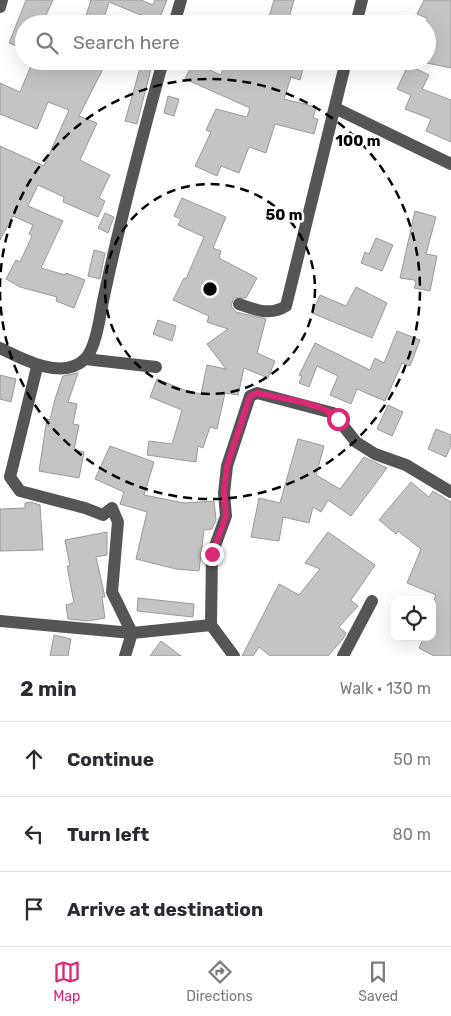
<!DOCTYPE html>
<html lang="en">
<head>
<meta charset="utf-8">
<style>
  :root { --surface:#fff; --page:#f2f2f3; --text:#2b2b33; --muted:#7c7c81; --line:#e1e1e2; --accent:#db2777 }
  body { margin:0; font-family:Rubik,sans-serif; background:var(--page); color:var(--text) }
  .controls { position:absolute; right:15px; bottom:15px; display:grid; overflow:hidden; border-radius:10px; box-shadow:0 5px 20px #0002 }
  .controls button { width:45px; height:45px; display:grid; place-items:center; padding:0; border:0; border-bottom:1px solid var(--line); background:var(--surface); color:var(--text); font:25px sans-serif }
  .stop { position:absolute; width:15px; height:15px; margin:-11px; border:4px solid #db2777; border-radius:50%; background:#fff }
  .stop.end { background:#db2777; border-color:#fff; box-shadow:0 1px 5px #0008 }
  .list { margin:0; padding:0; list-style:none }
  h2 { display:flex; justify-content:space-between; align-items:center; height:65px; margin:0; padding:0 20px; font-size:21px }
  h2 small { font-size:16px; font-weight:400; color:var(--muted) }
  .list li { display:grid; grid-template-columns:32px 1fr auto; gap:15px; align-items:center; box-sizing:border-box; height:75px; padding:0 20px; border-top:1px solid var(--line) }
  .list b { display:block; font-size:19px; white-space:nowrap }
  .list em { font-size:16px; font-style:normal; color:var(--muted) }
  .icon { flex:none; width:28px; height:28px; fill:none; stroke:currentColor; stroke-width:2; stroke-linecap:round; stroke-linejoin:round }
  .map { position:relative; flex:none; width:451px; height:656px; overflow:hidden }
  .search { position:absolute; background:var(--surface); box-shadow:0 5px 20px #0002; left:15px; right:15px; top:15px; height:55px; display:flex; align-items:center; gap:12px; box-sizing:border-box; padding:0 18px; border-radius:28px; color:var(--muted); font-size:19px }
  .sheet { height:290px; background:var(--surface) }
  nav { display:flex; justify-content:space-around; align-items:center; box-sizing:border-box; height:70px; border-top:1px solid var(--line); background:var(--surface); font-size:14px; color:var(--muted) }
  nav a { display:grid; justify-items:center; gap:2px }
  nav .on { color:var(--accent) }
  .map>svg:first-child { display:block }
  .building { fill:#c4c4c4; stroke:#999 }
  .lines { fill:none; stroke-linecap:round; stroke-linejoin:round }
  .minor { stroke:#555; stroke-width:12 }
  .route { stroke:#db2777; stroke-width:6 }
  .ring { fill:none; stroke:#000; stroke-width:2.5; stroke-dasharray:9 6 }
  .centre { fill:#000; stroke:#fff; stroke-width:2.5 }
  .ring-label { font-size:15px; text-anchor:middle; font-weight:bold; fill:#000; stroke:#fff; stroke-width:5; stroke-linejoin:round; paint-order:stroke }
</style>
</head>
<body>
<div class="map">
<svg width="451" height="656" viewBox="0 0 451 656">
  <rect width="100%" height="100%" fill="#fff"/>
  <!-- building -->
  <g class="building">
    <polygon points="26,0 53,0 42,24 24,24 24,49 9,43"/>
    <polygon points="91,0 141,0 153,5 155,0 167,0 158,22 109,2 103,22 86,16"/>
    <polygon points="274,0 294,0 287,24 267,24"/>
    <polygon points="424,0 451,0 451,68 427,63 427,18 417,14"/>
    <polygon points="33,61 107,61 79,116 97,123 80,160 110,175 99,198 105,201 98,217 63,202 64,197 38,185 28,206 63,221 41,268 65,275 66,273 85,280 74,308 56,301 57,297 20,287 6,279 16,260 20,262 32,236 29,234 33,225 13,216 0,240 0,146 44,166 69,110 48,102 37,129 0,114 0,83 20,92"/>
    <polygon points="142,61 153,61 137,124 125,121"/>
    <polygon points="225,61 237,61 260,68 262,61 305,61 300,80 291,77 284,99 316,107 313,118 318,119 314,134 275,124 266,153 249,147 239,173 221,166 217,176 195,166 211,132 206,130 216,109 247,117 250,108 185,79 193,63 221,75"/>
    <polygon points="408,65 429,75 422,89 451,100 451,142 426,131 431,119 405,109 411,95 397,89"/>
    <polygon points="168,96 179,99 174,116 164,113"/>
    <polygon points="182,198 226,217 213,248 221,251 219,258 257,278 246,298 234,298 231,306 236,312 266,319 257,353 275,361 268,378 244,368 238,395 225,393 217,429 210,427 203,448 198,446 196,462 147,455 149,441 172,444 182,410 150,397 157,379 184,390 201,394 207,365 226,369 207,344 228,329 207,322 209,316 173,300 184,278 186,279 204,237 178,225 181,219 174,216"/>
    <polygon points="415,211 436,217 426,254 437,256 430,291 414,288 416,283 414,280 400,278"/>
    <polygon points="105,213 114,217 108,233 98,228"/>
    <polygon points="376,238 393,245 382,271 361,263 365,252 369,254"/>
    <polygon points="94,250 105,253 100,279 88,276"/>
    <polygon points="356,287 387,303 372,338 312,313 320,295 346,306"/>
    <polygon points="158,320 176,326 172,341 153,334"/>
    <polygon points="397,331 420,340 410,366 402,363 385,401 357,389 351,404 330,395 338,376 317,366 309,387 299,383 302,376 299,375 315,343 370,370 375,358 384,363"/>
    <polygon points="78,373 68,402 77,404 73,424 79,425 74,450 84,452 79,478 39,471 47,419 50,420 55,399 63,376"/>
    <polygon points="0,375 16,379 11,402 0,399"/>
    <polygon points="388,405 403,412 392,436 377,429"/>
    <polygon points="436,429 451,435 451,445 446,457 428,449"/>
    <polygon points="298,439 324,446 316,475 340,489 364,457 387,468 351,516 328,500 321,512 313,507 309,523 283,517 279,541 251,537 259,498 280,503"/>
    <polygon points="110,446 154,462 144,495 184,503 214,501 216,520 212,529 204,530 199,571 176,569 136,559 147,512 120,504 124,492 95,479"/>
    <polygon points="411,482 429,497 433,491 451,502 451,656 434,656 419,648 424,637 432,637 432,604 436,595 407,583 421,549 398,531 396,534 379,520"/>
    <polygon points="31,502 40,505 43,550 0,551 0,509 25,508 25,503"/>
    <polygon points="107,532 107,555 96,557 105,597 102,597 105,618 88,621 68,619 66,605 74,603 67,566 70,566 65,540"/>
    <polygon points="328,532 375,565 351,600 358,606 339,627 346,633 343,639 328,656 270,656 259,647 253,656 242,656 279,584 299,595 320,569 305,563"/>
    <polygon points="138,598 194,604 193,617 137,611"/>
    <polygon points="54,635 71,639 68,656 50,656"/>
    <polygon points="161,641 181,656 150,656"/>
  </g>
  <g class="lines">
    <!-- minor -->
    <g class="minor">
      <polyline points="0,7 2,0"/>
      <polyline points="174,24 181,0"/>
      <polyline points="356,24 362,0"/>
      <polyline points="335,108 451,164"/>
      <path d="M 239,304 C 256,310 270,316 286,306 L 346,61"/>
      <path d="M 0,348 C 22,359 63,381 85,359 C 96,348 100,316 103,301 C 120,220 141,141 163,61"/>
      <polyline points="85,359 156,367"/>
      <polyline points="37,367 10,477 20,491 85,508 103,515 112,508 118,522 112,592 132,633 125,656"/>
      <polyline points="0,621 132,633 211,625 234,656"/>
      <polyline points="211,625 212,554 226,516 224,493 227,466 250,396 257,393 333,413 356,442 375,454 406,465 451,492"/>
      <polyline points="343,656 372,601"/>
    </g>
  </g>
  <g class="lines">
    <!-- route -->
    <path class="route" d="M 212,554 L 226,516 L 224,493 L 227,466 L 250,396 L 257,393 C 278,398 325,403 338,419"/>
  </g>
  <!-- distance rings -->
  <g class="ring">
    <circle cx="210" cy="289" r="105"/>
    <path d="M0 287A210 210 0 1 1 0 291"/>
  </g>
  <circle cx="210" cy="289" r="8" class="centre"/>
  <g class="ring-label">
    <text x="358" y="146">100 m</text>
    <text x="284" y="220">50 m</text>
  </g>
</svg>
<div class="controls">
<button><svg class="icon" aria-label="locate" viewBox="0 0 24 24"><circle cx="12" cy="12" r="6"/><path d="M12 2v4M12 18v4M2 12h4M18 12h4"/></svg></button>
</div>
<div class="stop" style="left:338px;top:419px"></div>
<div class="stop end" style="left:212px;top:554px"></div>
<div class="search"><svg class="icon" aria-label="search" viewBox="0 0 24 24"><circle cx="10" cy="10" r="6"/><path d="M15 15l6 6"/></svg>Search here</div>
</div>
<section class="sheet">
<h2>2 min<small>Walk · 130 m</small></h2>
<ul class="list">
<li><svg class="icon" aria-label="ahead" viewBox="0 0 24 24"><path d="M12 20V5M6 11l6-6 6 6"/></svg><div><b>Continue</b></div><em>50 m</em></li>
<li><svg class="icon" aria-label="left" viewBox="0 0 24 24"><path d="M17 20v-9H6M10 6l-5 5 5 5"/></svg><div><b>Turn left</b></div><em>80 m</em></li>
<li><svg class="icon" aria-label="arrive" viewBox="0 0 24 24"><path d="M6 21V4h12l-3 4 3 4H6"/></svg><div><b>Arrive at destination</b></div></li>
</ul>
</section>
<nav>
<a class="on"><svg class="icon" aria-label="map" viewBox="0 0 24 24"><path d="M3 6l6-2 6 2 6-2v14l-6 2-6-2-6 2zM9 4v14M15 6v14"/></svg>Map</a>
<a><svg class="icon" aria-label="directions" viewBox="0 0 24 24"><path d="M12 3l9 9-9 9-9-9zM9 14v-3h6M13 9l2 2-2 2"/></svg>Directions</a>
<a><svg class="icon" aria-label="saved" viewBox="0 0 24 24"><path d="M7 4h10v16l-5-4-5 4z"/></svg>Saved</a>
</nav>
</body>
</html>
